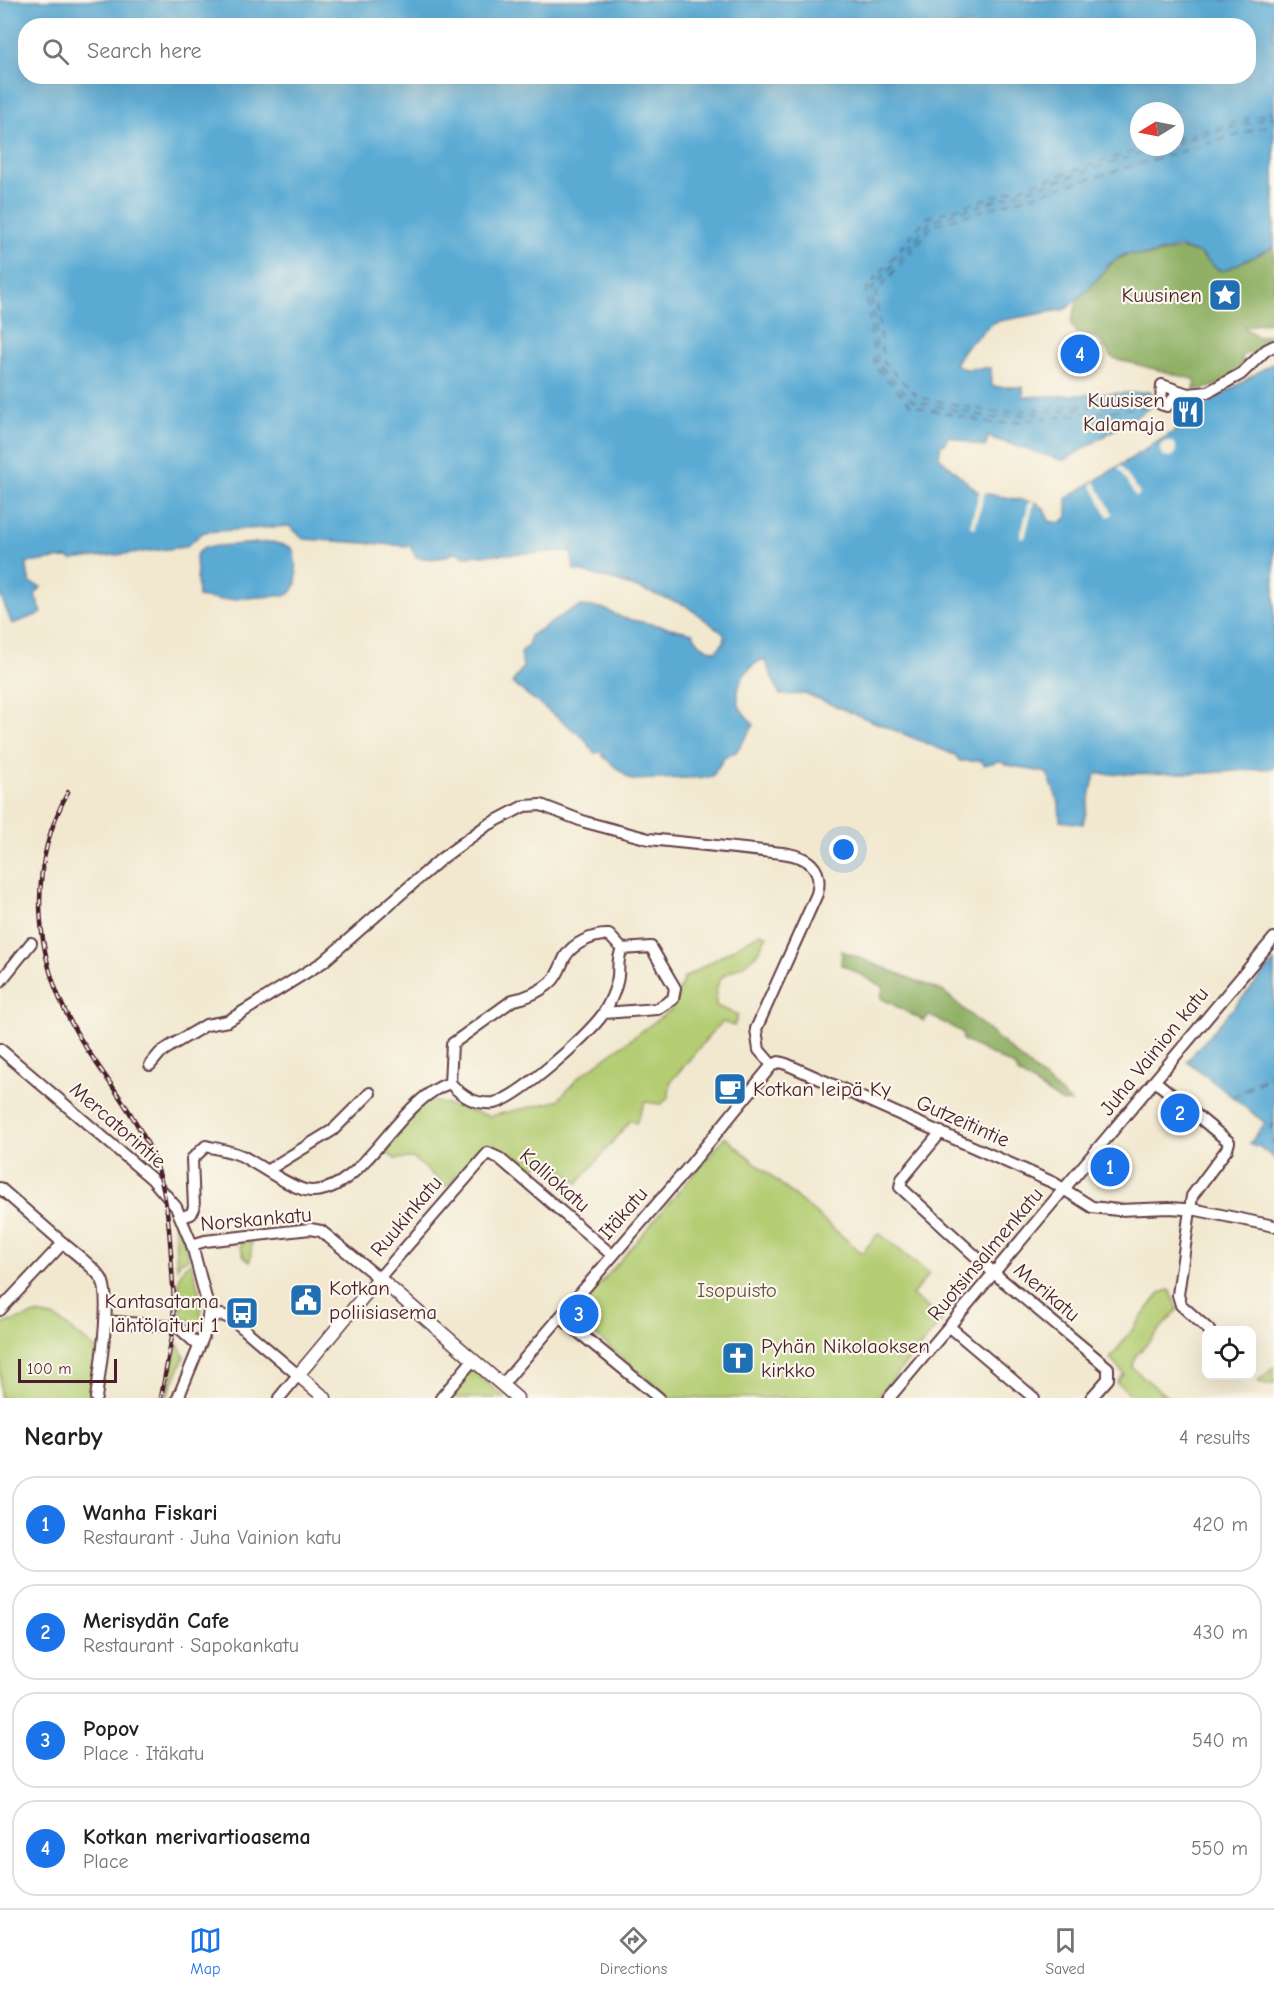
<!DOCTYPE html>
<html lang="en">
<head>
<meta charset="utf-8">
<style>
  :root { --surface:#fff; --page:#f6f6f6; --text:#202124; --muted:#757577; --line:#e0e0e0; --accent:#1a73e8 }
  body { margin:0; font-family:"Comic Neue",sans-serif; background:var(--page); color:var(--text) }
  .controls { position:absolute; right:18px; bottom:18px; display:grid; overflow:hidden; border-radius:12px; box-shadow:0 6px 24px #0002 }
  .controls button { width:54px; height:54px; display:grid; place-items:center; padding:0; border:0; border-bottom:2px solid var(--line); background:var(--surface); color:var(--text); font:30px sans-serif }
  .compass { position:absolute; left:1130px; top:102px; width:54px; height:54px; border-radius:50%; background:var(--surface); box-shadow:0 6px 24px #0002; rotate:260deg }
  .scale { position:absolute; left:18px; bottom:15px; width:99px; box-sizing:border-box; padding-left:6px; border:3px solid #4a1f2b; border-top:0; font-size:16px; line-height:21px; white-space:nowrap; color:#4a1f2b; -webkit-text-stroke:4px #fbf7ec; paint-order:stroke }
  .you { position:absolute; left:844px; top:850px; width:21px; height:21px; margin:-15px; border:4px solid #fff; border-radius:50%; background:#1a73e8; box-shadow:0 0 0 9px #1a73e833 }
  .badge { display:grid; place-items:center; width:39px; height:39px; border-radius:50%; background:var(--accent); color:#fff; font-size:20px; font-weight:700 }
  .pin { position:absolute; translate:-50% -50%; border:3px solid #fff; box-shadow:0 2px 6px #0006 }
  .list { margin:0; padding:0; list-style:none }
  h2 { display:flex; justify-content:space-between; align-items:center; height:78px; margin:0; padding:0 24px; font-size:26px }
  h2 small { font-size:20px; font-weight:400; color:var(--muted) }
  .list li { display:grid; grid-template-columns:39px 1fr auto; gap:18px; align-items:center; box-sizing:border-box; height:96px; margin:0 12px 12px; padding:0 12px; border:2px solid var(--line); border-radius:24px }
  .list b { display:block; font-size:22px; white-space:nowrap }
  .list p { margin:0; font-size:20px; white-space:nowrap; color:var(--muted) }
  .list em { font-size:20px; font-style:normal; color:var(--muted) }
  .icon { flex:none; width:33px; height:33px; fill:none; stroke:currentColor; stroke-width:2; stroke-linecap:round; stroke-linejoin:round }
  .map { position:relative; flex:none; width:1274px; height:1398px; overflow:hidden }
  .search { position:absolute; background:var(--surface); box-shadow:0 6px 24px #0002; left:18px; right:18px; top:18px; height:66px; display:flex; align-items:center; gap:15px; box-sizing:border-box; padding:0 21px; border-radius:24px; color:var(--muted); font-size:22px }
  .sheet { height:510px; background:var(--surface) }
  nav { display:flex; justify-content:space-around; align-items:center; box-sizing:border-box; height:84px; border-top:2px solid var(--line); background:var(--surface); font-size:16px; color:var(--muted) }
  nav a { display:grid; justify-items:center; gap:3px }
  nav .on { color:var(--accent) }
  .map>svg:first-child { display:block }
  .green { fill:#b4cd73; stroke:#7f764f; stroke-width:1.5 }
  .forest { fill:#8fb065; stroke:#6c6848; stroke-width:1.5 }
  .water { fill:#5aaad4; stroke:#526480; stroke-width:1.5; fill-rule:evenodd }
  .pier { fill:#f1e8cf }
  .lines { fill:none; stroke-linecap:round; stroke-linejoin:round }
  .ferry { stroke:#50576f; stroke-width:1.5; stroke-dasharray:8 6; stroke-linecap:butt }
  .minor-casing { stroke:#633d44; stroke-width:14 }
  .major-casing { stroke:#633d44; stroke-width:15 }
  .minor { stroke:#fff; stroke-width:10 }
  .major { stroke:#fff; stroke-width:12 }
  .rail-casing { stroke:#4a1f2b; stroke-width:4.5 }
  .rail { stroke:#fbf7ec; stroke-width:2; stroke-dasharray:7; stroke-linecap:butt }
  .labels { text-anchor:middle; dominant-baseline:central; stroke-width:4.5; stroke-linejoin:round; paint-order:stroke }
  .poi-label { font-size:21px; fill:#4a1f2b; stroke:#fbf7ec; text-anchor:end }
  .street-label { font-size:21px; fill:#4a1f2b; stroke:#fbf7ec }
  .park-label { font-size:21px; fill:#6a5341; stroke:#fbf7ec }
</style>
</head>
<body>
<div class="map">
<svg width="1274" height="1398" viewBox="0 0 1274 1398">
  <rect width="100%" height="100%" fill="#fbf7ec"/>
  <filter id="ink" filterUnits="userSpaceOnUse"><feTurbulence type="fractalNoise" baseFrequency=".0167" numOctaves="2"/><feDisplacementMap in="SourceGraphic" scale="12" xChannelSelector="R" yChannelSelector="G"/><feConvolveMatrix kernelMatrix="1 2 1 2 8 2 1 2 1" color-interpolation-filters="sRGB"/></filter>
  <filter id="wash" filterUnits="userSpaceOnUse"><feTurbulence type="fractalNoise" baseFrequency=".008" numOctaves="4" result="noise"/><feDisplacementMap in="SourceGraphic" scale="24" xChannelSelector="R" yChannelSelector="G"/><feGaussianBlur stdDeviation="1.35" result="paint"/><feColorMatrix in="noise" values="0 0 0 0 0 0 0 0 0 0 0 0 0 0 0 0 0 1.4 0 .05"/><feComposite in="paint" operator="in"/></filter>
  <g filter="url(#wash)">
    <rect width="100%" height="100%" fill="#f1e8cf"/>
    <!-- green -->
    <g class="green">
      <path d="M 760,933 L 767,936 C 763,942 759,952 754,957 C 733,977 713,965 716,1006 L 738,1015 L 734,1026 L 723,1022 L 715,1029 L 671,1081 L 668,1098 L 661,1104 L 645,1102 L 636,1123 L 631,1120 L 578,1183 L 553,1162 L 544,1159 L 529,1175 L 493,1145 L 481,1146 L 447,1187 L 413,1158 L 395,1159 L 385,1151 L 425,1099 L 490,1116 L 557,1101 L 579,1077 L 672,1009 L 684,978 Z"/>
      <polygon points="725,1137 862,1253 879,1233 929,1274 912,1295 943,1320 876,1398 670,1398 573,1316"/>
      <polygon points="174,1215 189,1258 180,1262 177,1268"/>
      <polygon points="252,1240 250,1262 244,1257 240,1244"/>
      <path d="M 191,1262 L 201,1297 L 201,1320 L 196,1324 L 182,1317 C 180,1299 172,1272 191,1262 Z"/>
      <polygon points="1170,1290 1178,1309 1136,1356 1132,1367 1168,1398 1135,1398 1117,1383 1124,1374 1110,1359 1160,1293"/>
      <polygon points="36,1314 56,1318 96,1349 89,1398 0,1398 0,1325"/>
      <polygon points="178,1344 184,1357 166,1398"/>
      <polygon points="1274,1367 1274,1384 1265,1385 1258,1381"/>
      <polygon points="471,1369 505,1398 447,1398"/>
    </g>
    <!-- forest -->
    <g class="forest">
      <path d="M 1274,247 L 1274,321 L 1244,327 L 1258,337 L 1272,334 L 1252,356 L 1248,352 L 1241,358 L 1246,363 C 1234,377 1213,391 1194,389 L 1196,380 L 1113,358 L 1098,338 L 1076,333 L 1071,323 L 1078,300 L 1115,260 L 1129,254 L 1147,256 L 1182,249 L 1199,253 L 1218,270 L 1225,270 Z"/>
      <polygon points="842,951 944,992 1071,1102 1063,1103 1019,1074 1014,1066 963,1040 962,1032 929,1015 924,1021 881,998 883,987 841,964"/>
    </g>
    <!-- water -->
    <g class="water">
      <path d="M 0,0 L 1274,0 L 1274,247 L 1223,271 L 1216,268 L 1201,254 L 1179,247 L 1149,255 L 1125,254 L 1109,264 L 1090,288 L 1066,309 L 994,322 L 964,349 L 955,364 L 964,369 L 991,368 L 992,387 L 1023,387 L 1024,397 L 1151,392 L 1151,407 L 1064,461 L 988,437 L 985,447 L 948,436 L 945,444 L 941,444 L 939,457 L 978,492 L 1037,503 L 1044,509 L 1049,521 L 1060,523 L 1067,517 L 1067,498 L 1193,420 L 1209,403 L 1274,362 L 1274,768 L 1207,773 L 1095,774 L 1083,824 L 1060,821 L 1059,803 L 1047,773 L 1009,765 L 1000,761 L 984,765 L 982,761 L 960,761 L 955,755 L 806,694 L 780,695 L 764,659 C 746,666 734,685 739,705 C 741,712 750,720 754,725 L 736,752 L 724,758 L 712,777 L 631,780 L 603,756 L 602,752 L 594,753 L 584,738 L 512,683 L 523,667 L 521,652 L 528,646 L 530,636 L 571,610 L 582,606 L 602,608 L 623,618 L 693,633 C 697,644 705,649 716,651 L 724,642 L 724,634 L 685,605 L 617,581 L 574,570 L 571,551 L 464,556 L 456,552 C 442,559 432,560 416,557 L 410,546 L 304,539 L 289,526 L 204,532 L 185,547 L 71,560 L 69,558 C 53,558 41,562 26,563 L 30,583 L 41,587 L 35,595 L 42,613 L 12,624 L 0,594 ZM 26,26 L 1248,26 L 1248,76 L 26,76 ZM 1139,111 L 1175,111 L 1175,147 L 1139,147 Z"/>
      <path d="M 272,542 L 290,547 L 294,552 C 295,566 302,585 288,595 L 220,600 L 198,597 L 196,555 L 204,547 Z"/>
      <polygon points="1274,962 1274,1158 1257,1145 1255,1147 1250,1143 1265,1123 1187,1061"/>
    </g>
    <!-- pier -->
    <g class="pier">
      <circle cx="1168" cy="449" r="8"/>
      <polygon points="1121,466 1140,494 1136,497 1118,468"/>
      <polygon points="1095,482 1113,514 1108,517 1091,484"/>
      <polygon points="980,490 985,492 975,528 970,526"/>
      <polygon points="1029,502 1034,502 1025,538 1020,537"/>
    </g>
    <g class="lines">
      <!-- ferry -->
      <g class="ferry">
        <polyline points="1175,139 1274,111"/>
        <polyline points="1175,143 1274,116"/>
        <polyline points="1147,147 926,218 866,290 875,366 911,405 994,424 1145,407 1151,401"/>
        <polyline points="1152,400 1145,398 998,413 918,397 883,362 876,293 933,225 1274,124"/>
        <polyline points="1151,401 994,418 913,401 878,364 871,290 931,221 1161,147"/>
        <polyline points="1244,1091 1274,1075"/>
        <polyline points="1233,1097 1274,1071"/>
        <polyline points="1270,1129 1274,1123"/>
        <polyline points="1271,1143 1274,1139"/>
      </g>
    </g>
  </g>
  <g filter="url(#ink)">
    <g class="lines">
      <!-- minor casing -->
      <g class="minor-casing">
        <g id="minor">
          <polyline points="1179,392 1167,406 1161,404 1162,385 1188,394 1208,392 1241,374 1266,350 1274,346"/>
          <polyline points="0,982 31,943"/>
          <polyline points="0,1049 152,1179 176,1207 192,1245 209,1310 206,1330 178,1398"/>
          <path d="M 150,1065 L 160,1053 L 172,1045 L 206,1025 L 228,1021 L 323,962 L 441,859 L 486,826 L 524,806 L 541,805 L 585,822 L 649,839 L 782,853 C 807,856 824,867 817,894 L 756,1029 L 759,1050 L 772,1065"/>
          <polyline points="772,1065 779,1062 786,1064 1054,1183 1092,1207 1118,1210 1170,1208 1197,1210 1274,1226"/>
          <polyline points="1155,1081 1229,1142 1227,1149 1192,1196 1178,1295 1181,1305 1209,1330"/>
          <path d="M 450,1083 C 462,1096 475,1105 494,1103 C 517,1099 589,1035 603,1014 C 609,1005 617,987 618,976 C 619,965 617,959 622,949 L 651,947 L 675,988 L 673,999 L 657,1009 L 604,1013"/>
          <polyline points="941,1132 902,1179 900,1187 995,1274 1108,1368 1108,1379 1091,1398"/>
          <polyline points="268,1170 333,1130 370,1093"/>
          <polyline points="0,1188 63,1243"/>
          <path d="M 182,1217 L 191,1214 L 194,1208 L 192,1159 L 206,1146 C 218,1149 231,1151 242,1156 C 259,1165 295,1191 311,1191 C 365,1192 396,1100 450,1083 L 452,1044 L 513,1000 C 526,998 541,991 551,982 C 558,976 561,965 565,957 C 573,943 594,934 609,935 L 622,949"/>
          <polyline points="192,1245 205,1241 310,1229 321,1231 379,1278 488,1153 499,1158 612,1255"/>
          <path d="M 0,1310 L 63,1243 C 74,1253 92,1265 101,1278 C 113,1295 99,1375 96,1398"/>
          <polyline points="560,1317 659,1398"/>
          <polyline points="209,1318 222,1315 232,1319 298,1375 279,1398"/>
          <polyline points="105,1321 178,1327 199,1346"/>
          <polyline points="950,1327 1034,1398"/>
          <polyline points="502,1385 692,1163 772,1065"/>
          <polyline points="441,1398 473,1360"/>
          <polyline points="889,1398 1274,938"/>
        </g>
      </g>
      <!-- major casing -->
      <g class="major-casing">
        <polyline id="major" points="325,1398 298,1375 379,1278 517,1398"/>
      </g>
      <!-- minor -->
      <use href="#minor" class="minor"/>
      <!-- major -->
      <use href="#major" class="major"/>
      <!-- rail casing -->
      <g class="rail-casing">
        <g id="rail">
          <path d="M 68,792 C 26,869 33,960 78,1035 C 102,1074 132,1110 151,1151 C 171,1195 170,1252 174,1299"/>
          <polyline points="161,1398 173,1331 174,1291"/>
        </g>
      </g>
      <!-- rail -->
      <use href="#rail" class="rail"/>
    </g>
  </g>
  <!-- icons -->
  <defs>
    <g id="sight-square" transform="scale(1.725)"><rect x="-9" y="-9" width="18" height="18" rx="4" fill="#1f6fb2" stroke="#fbf7ec"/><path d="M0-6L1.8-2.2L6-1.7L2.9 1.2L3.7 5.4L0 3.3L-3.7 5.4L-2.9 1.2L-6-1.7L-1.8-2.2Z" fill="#fff"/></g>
    <g id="restaurant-square" transform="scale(1.725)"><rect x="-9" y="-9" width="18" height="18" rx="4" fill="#1f6fb2" stroke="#fbf7ec"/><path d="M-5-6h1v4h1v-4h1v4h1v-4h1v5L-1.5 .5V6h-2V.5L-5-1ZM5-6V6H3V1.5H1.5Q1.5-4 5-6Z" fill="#fff"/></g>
    <g id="cafe-square" transform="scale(1.725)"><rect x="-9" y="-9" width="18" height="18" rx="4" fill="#1f6fb2" stroke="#fbf7ec"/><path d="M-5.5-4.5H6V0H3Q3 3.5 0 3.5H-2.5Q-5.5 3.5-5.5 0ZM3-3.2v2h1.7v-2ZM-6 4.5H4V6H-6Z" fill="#fff"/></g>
    <g id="civic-square" transform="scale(1.725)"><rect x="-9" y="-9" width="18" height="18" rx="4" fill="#1f6fb2" stroke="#fbf7ec"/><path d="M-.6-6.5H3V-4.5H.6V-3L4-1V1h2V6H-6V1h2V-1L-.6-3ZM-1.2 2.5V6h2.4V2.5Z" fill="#fff"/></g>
    <g id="bus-square" transform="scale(1.725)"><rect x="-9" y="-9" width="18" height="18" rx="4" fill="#1f6fb2" stroke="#fbf7ec"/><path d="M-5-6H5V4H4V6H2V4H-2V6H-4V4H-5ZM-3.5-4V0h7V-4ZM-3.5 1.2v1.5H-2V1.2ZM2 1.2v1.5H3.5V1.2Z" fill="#fff"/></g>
    <g id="church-square" transform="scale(1.725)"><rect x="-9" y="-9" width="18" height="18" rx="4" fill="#1f6fb2" stroke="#fbf7ec"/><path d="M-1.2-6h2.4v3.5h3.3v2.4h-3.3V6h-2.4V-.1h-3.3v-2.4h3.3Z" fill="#fff"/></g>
  </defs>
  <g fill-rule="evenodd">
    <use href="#sight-square" x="1225" y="295"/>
    <use href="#restaurant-square" x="1188" y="412"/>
    <use href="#cafe-square" x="730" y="1089"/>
    <use href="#civic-square" x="306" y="1300"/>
    <use href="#bus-square" x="242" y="1313"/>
    <use href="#church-square" x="738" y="1358"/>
  </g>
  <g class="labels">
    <!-- poi labels -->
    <g class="poi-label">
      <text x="1202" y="295">Kuusinen</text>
      <text x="1165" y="400">Kuusisen<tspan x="1165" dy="24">Kalamaja</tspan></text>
      <text x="753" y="1089" text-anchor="start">Kotkan leipä Ky</text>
      <text x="329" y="1288" text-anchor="start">Kotkan<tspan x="329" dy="24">poliisiasema</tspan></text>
      <text x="219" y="1301">Kantasatama<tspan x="219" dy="24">lähtölaituri 1</tspan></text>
      <text x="761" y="1346" text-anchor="start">Pyhän Nikolaoksen<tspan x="761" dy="24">kirkko</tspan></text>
    </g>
    <!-- street labels -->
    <g class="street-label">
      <text transform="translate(1154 1051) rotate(-51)">Juha Vainion katu</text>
      <text transform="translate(963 1121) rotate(24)">Gutzeitintie</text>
      <text transform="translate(118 1125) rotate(41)">Mercatorintie</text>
      <text transform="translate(555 1180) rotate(41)">Kalliokatu</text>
      <text transform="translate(623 1213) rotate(-49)">Itäkatu</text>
      <text transform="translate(406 1216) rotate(-50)">Ruukinkatu</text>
      <text transform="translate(256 1219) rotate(-5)">Norskankatu</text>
      <text transform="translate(985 1254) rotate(-50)">Ruotsinsalmenkatu</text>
      <text transform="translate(1047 1292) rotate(40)">Merikatu</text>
    </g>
    <!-- park labels -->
    <g class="park-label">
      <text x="737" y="1290">Isopuisto</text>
    </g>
  </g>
</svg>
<div class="controls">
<button><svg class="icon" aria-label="locate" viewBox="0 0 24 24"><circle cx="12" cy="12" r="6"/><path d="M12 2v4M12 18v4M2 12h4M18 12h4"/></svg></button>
</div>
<svg class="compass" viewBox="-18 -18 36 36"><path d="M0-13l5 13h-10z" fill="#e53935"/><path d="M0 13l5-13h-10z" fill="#757577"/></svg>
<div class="scale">100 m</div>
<div class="you"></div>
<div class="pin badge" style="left:1110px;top:1167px">1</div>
<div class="pin badge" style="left:1180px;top:1113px">2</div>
<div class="pin badge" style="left:579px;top:1314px">3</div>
<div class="pin badge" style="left:1080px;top:354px">4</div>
<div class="search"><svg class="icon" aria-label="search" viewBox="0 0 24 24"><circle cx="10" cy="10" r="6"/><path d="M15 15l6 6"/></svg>Search here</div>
</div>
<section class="sheet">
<h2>Nearby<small>4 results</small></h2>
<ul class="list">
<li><span class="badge">1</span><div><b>Wanha Fiskari</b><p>Restaurant · Juha Vainion katu</p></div><em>420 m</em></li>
<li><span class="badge">2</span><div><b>Merisydän Cafe</b><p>Restaurant · Sapokankatu</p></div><em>430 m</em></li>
<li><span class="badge">3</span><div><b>Popov</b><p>Place · Itäkatu</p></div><em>540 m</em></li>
<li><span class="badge">4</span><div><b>Kotkan merivartioasema</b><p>Place</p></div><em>550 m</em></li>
</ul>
</section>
<nav>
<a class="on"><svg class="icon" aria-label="map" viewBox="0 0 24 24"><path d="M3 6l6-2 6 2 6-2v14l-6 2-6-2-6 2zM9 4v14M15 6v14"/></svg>Map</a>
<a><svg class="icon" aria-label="directions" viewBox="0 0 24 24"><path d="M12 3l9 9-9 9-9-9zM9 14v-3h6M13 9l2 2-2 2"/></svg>Directions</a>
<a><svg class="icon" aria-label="saved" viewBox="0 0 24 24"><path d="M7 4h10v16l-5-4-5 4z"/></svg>Saved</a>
</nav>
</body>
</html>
